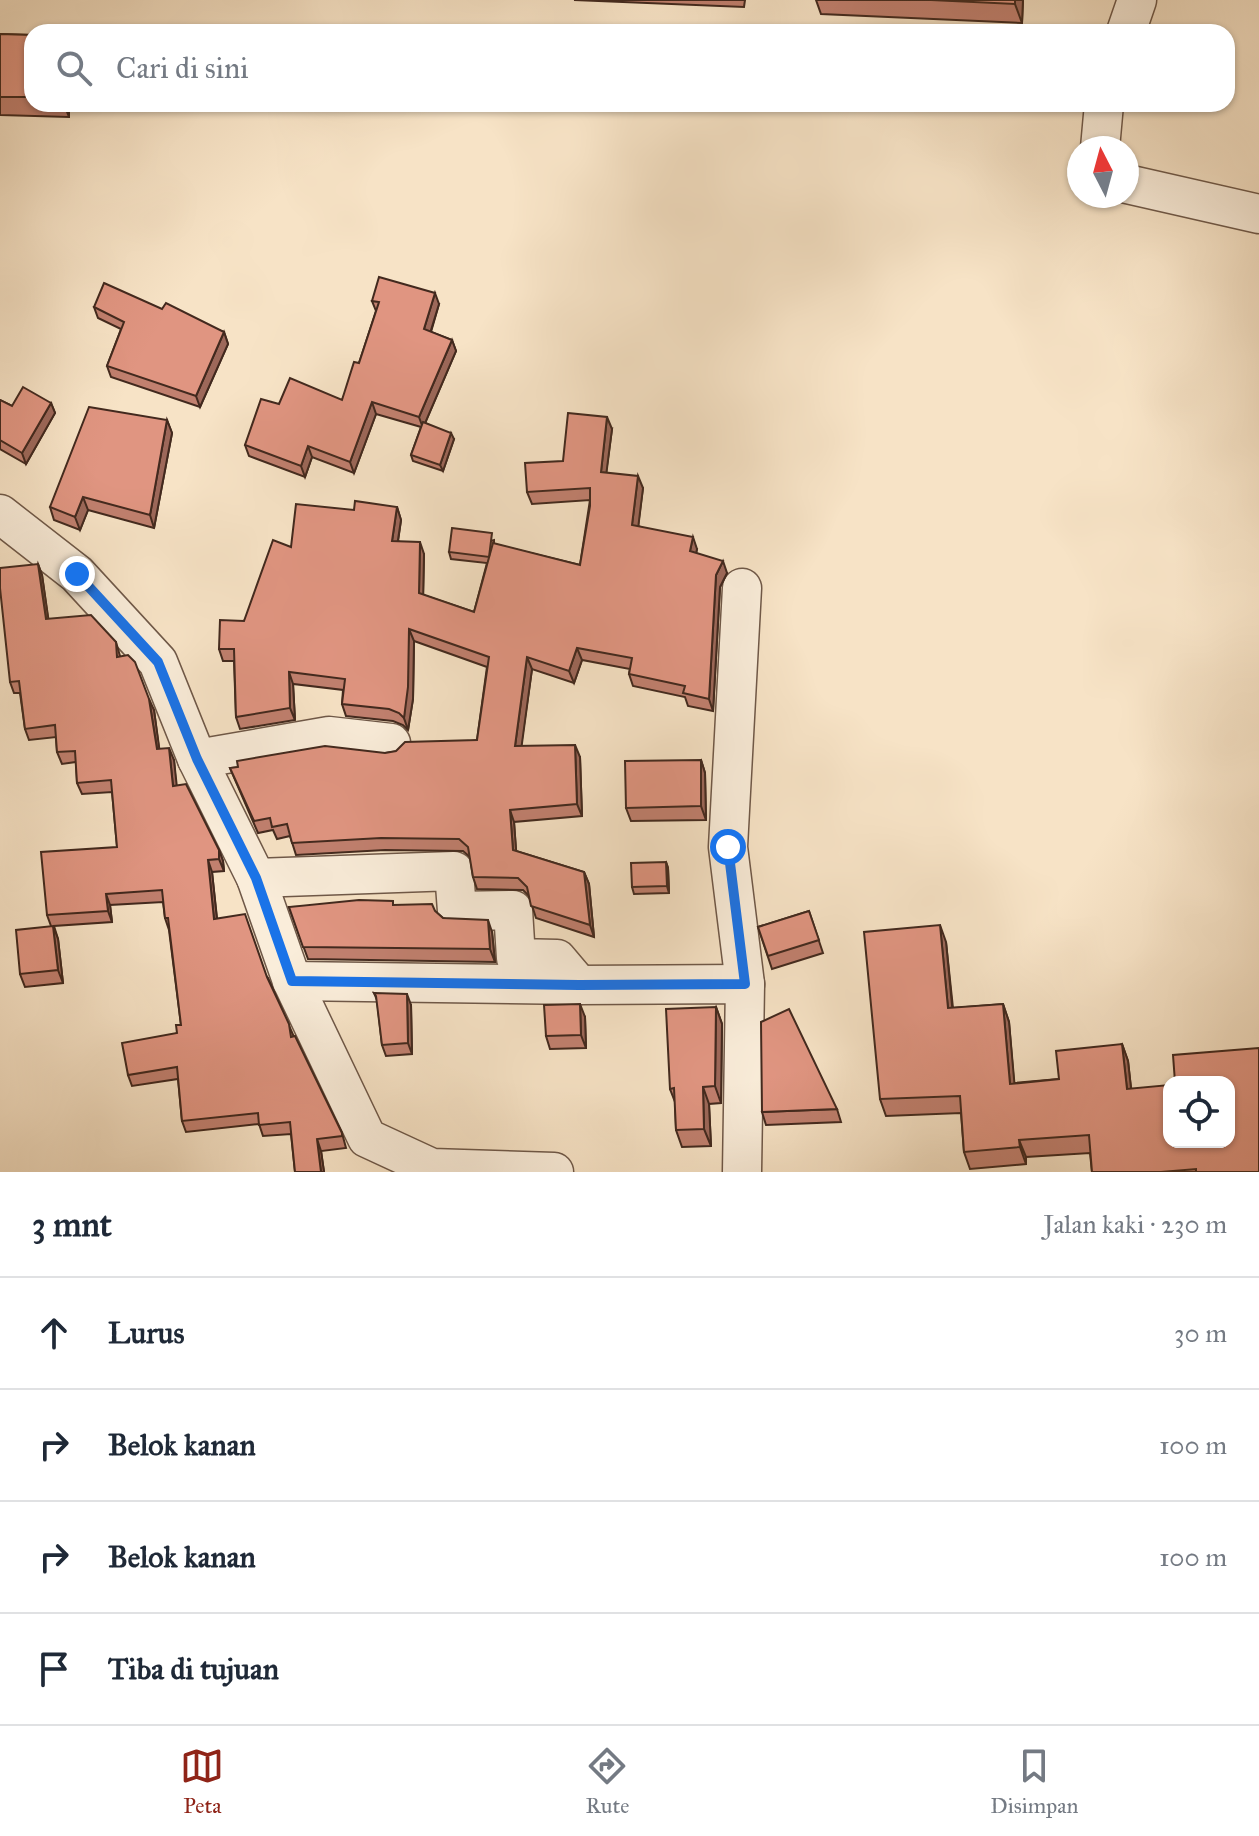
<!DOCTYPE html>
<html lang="id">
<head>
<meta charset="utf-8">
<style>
  :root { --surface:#fff; --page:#f2f2f3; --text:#1f2937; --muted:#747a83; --line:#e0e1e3; --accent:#8f2418 }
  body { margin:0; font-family:"IM FELL Great Primer",serif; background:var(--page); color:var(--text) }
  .controls { position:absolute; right:24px; bottom:24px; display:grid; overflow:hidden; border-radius:16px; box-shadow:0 2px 6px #0004 }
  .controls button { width:72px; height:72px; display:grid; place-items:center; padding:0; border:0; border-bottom:2px solid var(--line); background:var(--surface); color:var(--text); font:40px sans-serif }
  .compass { position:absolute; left:1067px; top:136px; width:72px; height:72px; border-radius:50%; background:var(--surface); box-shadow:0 2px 6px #0004; rotate:354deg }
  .stop { position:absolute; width:24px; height:24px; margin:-18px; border:6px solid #1a73e8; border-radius:50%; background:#fff }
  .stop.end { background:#1a73e8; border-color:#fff; box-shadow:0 2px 8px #0008 }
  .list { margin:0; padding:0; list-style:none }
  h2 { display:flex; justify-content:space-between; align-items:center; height:104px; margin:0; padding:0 32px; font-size:34px }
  h2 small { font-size:26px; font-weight:400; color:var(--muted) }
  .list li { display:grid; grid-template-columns:52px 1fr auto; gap:24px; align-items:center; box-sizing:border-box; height:112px; padding:0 32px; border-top:2px solid var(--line) }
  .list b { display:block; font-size:30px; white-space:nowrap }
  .list em { font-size:26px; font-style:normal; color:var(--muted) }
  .icon { flex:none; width:44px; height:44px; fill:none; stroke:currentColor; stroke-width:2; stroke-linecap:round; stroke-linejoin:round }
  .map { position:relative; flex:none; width:1259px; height:1172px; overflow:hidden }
  .search { position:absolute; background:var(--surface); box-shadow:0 2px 6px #0004; left:24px; right:24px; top:24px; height:88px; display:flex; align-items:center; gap:20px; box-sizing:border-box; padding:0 28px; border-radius:24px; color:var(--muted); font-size:30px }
  .sheet { height:552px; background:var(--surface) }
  nav { display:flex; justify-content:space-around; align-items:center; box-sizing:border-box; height:112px; border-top:2px solid var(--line); background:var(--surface); font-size:22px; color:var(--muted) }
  nav a { display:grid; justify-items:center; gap:4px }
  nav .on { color:var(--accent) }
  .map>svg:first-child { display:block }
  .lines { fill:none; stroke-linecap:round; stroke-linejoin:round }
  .minor-casing { stroke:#6f5848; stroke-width:41 }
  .minor { stroke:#faedda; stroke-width:38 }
  .wall { fill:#c1806f; stroke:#42291e; stroke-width:2 }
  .shaded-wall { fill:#9d685a; stroke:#42291e; stroke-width:2 }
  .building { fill:#e09581; stroke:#42291e; stroke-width:2 }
  .route { stroke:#1a73e8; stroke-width:10 }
</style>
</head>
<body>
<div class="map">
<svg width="1259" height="1172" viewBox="0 0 1259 1172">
  <rect width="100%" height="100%" fill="#f7e3c6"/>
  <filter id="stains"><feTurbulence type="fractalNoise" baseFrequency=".0025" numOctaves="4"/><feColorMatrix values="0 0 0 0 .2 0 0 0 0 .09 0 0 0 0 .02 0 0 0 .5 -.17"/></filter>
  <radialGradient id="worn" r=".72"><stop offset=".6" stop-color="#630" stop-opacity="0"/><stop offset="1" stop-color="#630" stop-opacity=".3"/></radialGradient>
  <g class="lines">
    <!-- minor casing -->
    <g class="minor-casing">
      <g id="minor">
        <polyline points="1126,32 1137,0"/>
        <polyline points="1100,148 1104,104"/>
        <polyline points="1127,184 1259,214"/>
        <polyline points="0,514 77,574 158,662 197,759 256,878 292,981 367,1138 432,1168 554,1172"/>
        <polyline points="742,588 728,847 745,984"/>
        <polyline points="197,759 329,736 391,743"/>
        <polyline points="256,878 454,871 457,911 513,910 516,958 557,959 579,985"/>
        <polyline points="292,981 579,985 745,984 742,1172"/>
      </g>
    </g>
    <!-- minor -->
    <use href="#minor" class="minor"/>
  </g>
  <!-- wall -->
  <g class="wall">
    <polygon points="574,0 745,0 744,7"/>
    <polygon points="816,0 1023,0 1022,23 821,14"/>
    <polygon points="0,34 32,35 32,104 69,104 69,117 0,115"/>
    <polygon points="372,301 439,304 431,332 452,340 456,351 425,423 454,439 443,471 413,461 411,455 421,427 376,414 354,473 312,457 305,477 249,456 245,445 279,404 342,400 359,363 376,311"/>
    <polygon points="94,307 162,309 224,332 228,344 200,407 111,377 107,366 121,329 98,318"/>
    <polygon points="0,400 12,406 51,403 55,413 26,464 0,449"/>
    <polygon points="167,420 172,433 154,528 88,510 80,530 54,520 50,507"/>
    <polygon points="612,429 606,473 643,488 638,526 697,549 696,553 727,573 720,587 713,711 688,706 685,697 633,686 629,674 630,669 582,660 574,683 532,669 521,746 580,757 582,816 514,822 516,851 584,872 589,884 594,937 536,918 529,896 523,890 477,889 473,877 470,857 463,851 385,850 296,855 290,836 277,839 273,830 258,833 230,768 385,753 477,740 487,667 414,641 413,699 408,730 403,725 393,721 346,716 342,704 343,690 293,684 295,720 240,729 236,717 234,661 223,661 219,649 244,621 291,547 354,510 397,507 401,520 398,541 424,554 423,595 474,612 487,563 451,559 449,552 494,540 494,544 580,565 590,500 532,504 527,492 563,461"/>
    <polygon points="38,564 42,575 48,619 116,642 120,656 154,710 159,749 174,760 176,785 219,850 223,861 224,871 212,872 217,918 268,978 294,1037 342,1133 346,1148 321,1151 324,1172 295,1172 291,1134 263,1136 259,1124 186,1132 182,1121 178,1079 132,1086 128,1075 177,1033 181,1025 169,930 165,918 163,902 110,905 112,922 54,926 58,939 63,983 25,987 20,974 51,926 47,915 117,847 112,792 82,794 77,783 76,762 62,764 57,752 56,737 29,740 25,729 20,693 14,693 10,682"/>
    <polygon points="701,760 705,773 706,820 631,821 626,808"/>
    <polygon points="666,862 668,868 669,893 634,894 632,887"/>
    <polygon points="395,905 435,911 443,918 492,932 495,962 308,959 289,907"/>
    <polygon points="809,911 823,953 772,969 758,927"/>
    <polygon points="946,942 953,1008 1003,1004 1009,1022 1014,1083 1059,1079 1122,1044 1128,1061 1131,1088 1259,1172 1092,1172 1090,1153 1026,1157 1026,1164 970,1169 964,1152 961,1113 886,1116 880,1099"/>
    <polygon points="374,993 411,1005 412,1054 386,1056 382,1045 377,1000"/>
    <polygon points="716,1007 722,1024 721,1103 709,1104 711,1146 682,1147 676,1130 675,1102 670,1089"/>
    <polygon points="585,1017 586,1048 550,1049 546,1036"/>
    <polygon points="837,1109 841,1122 766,1125 762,1112"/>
  </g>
  <!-- shaded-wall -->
  <g class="shaded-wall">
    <polygon points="1015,0 1023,0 1022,23 1015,4"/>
    <polygon points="64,104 69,104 69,117"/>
    <polygon points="435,293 439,304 428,340 424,329"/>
    <polygon points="224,332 228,344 200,407 196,396"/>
    <polygon points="452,340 456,351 423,428 419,417"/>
    <polygon points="372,402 376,414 354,473 350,462"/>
    <polygon points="51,403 55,413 26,464 22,453"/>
    <polygon points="607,417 612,429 605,484 601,472"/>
    <polygon points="167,420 172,433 154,528 150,515"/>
    <polygon points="451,433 454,439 443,471 440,465"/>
    <polygon points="308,446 312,457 305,477 301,466"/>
    <polygon points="638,476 643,488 637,537 632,525"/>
    <polygon points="83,497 88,510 80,530 75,517"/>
    <polygon points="397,507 401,520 396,553 392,541"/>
    <polygon points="693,537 697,549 694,563 690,551"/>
    <polygon points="420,542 424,554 423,605 419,593"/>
    <polygon points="723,561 727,573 720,587 713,711 709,699 716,575"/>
    <polygon points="38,564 42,575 50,630 46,619"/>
    <polygon points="409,629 414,641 413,699 408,730 404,718"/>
    <polygon points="577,648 582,660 574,683 569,671"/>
    <polygon points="527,657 532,669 520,758 515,746"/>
    <polygon points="289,672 293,684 295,720 290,708"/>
    <polygon points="149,699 154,710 161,761 157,749"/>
    <polygon points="575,745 580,757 582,816 577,804"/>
    <polygon points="169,748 174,760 178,797 173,786"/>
    <polygon points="701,760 705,773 706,820 701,806"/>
    <polygon points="510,810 514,822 517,862 513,850"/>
    <polygon points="219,850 223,861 224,871 219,859"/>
    <polygon points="208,860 212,872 218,930 214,919"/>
    <polygon points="666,862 668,868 669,893 667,886"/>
    <polygon points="584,872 589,884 594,937 590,925"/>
    <polygon points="106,894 110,905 112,922 108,911"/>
    <polygon points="488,920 492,932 495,962 490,949"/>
    <polygon points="940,925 946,942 954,1026 948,1008"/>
    <polygon points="53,926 58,939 63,983 58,970"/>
    <polygon points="407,994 411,1005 412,1054 408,1043"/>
    <polygon points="580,1004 585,1017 586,1048 581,1035"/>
    <polygon points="1003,1004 1009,1022 1016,1101 1010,1084"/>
    <polygon points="716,1007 722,1024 721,1103 715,1086"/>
    <polygon points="1122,1044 1128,1061 1133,1106 1127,1089"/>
    <polygon points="703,1087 709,1104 711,1146 704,1129"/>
    <polygon points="317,1139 321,1151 324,1172 321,1172"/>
    <polygon points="1019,1140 1026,1157 1026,1164 1020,1147"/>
  </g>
  <!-- building -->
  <g class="building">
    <polygon points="931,0 1015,0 1015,4"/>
    <polygon points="0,34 32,35 32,97 0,97"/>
    <polygon points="379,277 435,293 424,329 452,340 419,417 372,402 350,462 308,446 301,466 245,445 261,399 279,404 290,378 342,400 354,362 359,363 379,302 372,301"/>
    <polygon points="104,283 162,309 166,303 224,332 196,396 107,366 124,322 94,307"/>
    <polygon points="23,387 51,403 22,453 0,440 0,400 12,406"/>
    <polygon points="89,407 167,420 150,515 83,497 75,517 50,507"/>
    <polygon points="568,413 607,417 601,472 638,476 632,525 693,537 690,551 723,561 716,575 709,699 683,693 685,686 629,674 632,658 577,648 569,671 527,657 515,746 575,745 577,804 510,810 513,850 584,872 590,925 531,906 527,887 518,878 473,877 468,847 459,839 381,838 292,843 287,824 272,827 270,818 254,821 230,768 238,767 237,761 325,746 385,753 396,751 405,742 477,740 489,657 409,629 408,687 404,718 399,713 389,709 342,704 345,679 289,672 290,708 236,717 234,649 219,649 220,620 244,621 273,540 291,547 296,504 354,510 355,501 397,507 392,541 420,542 419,593 474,612 493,543 580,565 590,506 590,488 527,492 525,463 563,461"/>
    <polygon points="423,422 451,433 440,465 411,455"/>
    <polygon points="452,528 492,533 489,557 449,552"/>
    <polygon points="38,564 46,619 91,615 116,642 117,657 128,655 135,662 149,699 157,749 169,748 173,786 186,784 219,850 219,859 208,860 214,919 245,914 267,977 289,1024 291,1037 295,1036 342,1133 342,1136 317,1139 321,1172 295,1172 290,1122 259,1125 258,1113 182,1121 177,1067 128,1075 122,1043 177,1033 176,1025 181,1025 168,918 165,918 162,890 106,894 108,911 47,915 41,852 117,847 111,780 77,783 75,751 57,752 55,725 25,729 19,681 10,682 0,588 0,568"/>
    <polygon points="701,760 701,806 626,808 625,761"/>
    <polygon points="666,862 667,886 632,887 631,863"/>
    <polygon points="359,900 393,901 393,905 432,904 435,911 443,918 488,920 490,949 303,947 289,907"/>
    <polygon points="809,911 819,940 768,956 758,927"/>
    <polygon points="940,925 948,1008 1003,1004 1010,1084 1059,1079 1056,1051 1122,1044 1127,1089 1169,1085 1169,1142 1229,1142 1229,1082 1175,1082 1173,1055 1259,1048 1259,1172 1196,1172 1196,1169 1161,1172 1092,1172 1089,1135 1019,1140 1020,1147 964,1152 960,1096 880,1099 864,932"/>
    <polygon points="53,926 58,970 20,974 16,930"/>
    <polygon points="374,993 407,994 408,1043 382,1045 376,996"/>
    <polygon points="580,1004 581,1035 546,1036 544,1005"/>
    <polygon points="716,1007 715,1086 703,1087 704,1129 676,1130 674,1088 670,1089 666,1009"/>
    <polygon points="789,1009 837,1109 762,1112 761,1022"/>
  </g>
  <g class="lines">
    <!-- route -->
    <polyline class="route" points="77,574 158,662 197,759 256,878 292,981 579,985 745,984 728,847"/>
  </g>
  <rect width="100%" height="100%" filter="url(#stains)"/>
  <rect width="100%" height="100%" fill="url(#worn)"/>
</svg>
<div class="controls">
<button><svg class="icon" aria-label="locate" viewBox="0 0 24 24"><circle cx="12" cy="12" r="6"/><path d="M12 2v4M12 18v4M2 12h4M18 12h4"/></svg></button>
</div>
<svg class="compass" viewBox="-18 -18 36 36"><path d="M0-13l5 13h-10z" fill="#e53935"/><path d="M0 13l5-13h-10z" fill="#747a83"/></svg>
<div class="stop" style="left:728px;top:847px"></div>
<div class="stop end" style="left:77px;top:574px"></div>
<div class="search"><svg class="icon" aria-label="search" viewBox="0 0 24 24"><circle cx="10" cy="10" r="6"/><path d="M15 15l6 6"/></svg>Cari di sini</div>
</div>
<section class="sheet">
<h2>3 mnt<small>Jalan kaki · 230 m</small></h2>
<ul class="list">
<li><svg class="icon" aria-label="ahead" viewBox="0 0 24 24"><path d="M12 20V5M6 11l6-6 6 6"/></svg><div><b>Lurus</b></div><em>30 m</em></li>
<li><svg class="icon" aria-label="right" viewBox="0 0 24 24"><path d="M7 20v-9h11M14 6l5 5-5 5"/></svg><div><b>Belok kanan</b></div><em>100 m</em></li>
<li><svg class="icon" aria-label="right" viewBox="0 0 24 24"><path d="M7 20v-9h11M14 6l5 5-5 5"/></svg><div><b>Belok kanan</b></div><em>100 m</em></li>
<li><svg class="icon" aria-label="arrive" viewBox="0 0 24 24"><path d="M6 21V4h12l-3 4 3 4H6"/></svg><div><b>Tiba di tujuan</b></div></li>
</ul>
</section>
<nav>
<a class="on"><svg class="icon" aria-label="map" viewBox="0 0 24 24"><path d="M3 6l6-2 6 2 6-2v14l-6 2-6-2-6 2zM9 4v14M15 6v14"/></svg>Peta</a>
<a><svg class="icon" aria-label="directions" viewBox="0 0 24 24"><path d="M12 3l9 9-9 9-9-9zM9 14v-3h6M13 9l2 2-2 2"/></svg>Rute</a>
<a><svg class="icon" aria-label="saved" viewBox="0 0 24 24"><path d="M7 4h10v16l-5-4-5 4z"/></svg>Disimpan</a>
</nav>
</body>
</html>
